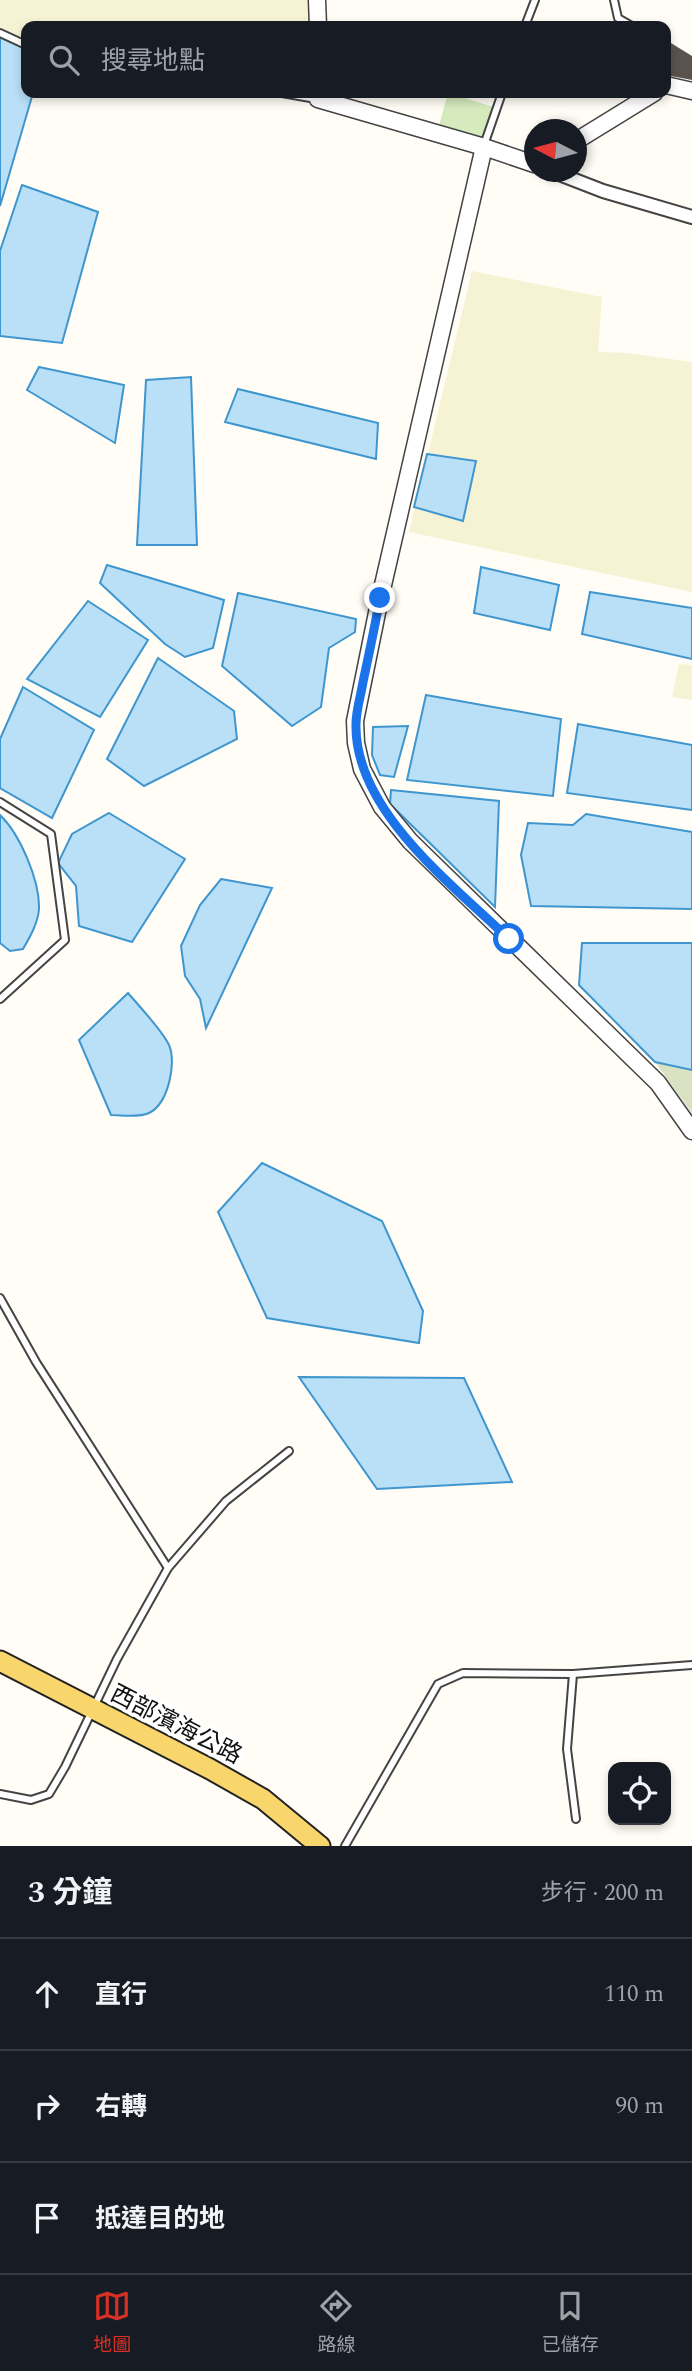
<!DOCTYPE html>
<html lang="zh-TW">
<head>
<meta charset="utf-8">
<style>
  :root { --surface:#171b24; --page:#242831; --text:#f1f3f6; --muted:#9ea1a6; --line:#363941; --accent:#d93025 }
  body { margin:0; font-family:Spectral,"Noto Sans TC",serif; background:var(--page); color:var(--text) }
  .controls { position:absolute; right:21px; bottom:21px; display:grid; overflow:hidden; border-radius:14px; box-shadow:0 4px 10px #0003 }
  .controls button { width:63px; height:63px; display:grid; place-items:center; padding:0; border:0; border-bottom:2px solid var(--line); background:var(--surface); color:var(--text); font:35px sans-serif }
  .compass { position:absolute; left:524px; top:119px; width:63px; height:63px; border-radius:50%; background:var(--surface); box-shadow:0 4px 10px #0003; rotate:276deg }
  .stop { position:absolute; width:21px; height:21px; margin:-16px; border:5px solid #1a73e8; border-radius:50%; background:#fff }
  .stop.end { background:#1a73e8; border-color:#fff; box-shadow:0 2px 7px #0008 }
  .list { margin:0; padding:0; list-style:none }
  h2 { display:flex; justify-content:space-between; align-items:center; height:91px; margin:0; padding:0 28px; font-size:30px }
  h2 small { font-size:23px; font-weight:400; color:var(--muted) }
  .list li { display:grid; grid-template-columns:46px 1fr auto; gap:21px; align-items:center; box-sizing:border-box; height:112px; padding:0 28px; border-top:2px solid var(--line) }
  .list b { display:block; font-size:26px; white-space:nowrap }
  .list em { font-size:23px; font-style:normal; color:var(--muted) }
  .icon { flex:none; width:38px; height:38px; fill:none; stroke:currentColor; stroke-width:2; stroke-linecap:round; stroke-linejoin:round }
  .map { position:relative; flex:none; width:692px; height:1846px; overflow:hidden }
  .search { position:absolute; background:var(--surface); box-shadow:0 4px 10px #0003; left:21px; right:21px; top:21px; height:77px; display:flex; align-items:center; gap:18px; box-sizing:border-box; padding:0 24px; border-radius:14px; color:var(--muted); font-size:26px }
  .sheet { height:427px; background:var(--surface) }
  nav { display:flex; justify-content:space-around; align-items:center; box-sizing:border-box; height:98px; border-top:2px solid var(--line); background:var(--surface); font-size:19px; color:var(--muted) }
  nav a { display:grid; justify-items:center; gap:4px }
  nav .on { color:var(--accent) }
  .map>svg:first-child { display:block }
  .farmland { fill:#f6f3d4 }
  .green { fill:#d5ebbd }
  .cemetery { fill:#d9e3c4 }
  .water { fill:#b9e0f7; stroke:#3f96cf; stroke-width:2 }
  .building { fill:#5a524d }
  .lines { fill:none; stroke-linecap:round; stroke-linejoin:round }
  .service-casing { stroke:#444; stroke-width:10 }
  .minor-casing { stroke:#444; stroke-width:16 }
  .tertiary-casing { stroke:#444; stroke-width:19 }
  .primary-casing { stroke:#222; stroke-width:23 }
  .service { stroke:#fff; stroke-width:6 }
  .minor { stroke:#fff; stroke-width:12 }
  .tertiary { stroke:#fff; stroke-width:16 }
  .primary { stroke:#f9d66b; stroke-width:19 }
  .route { stroke:#1a73e8; stroke-width:9 }
  .labels { text-anchor:middle; dominant-baseline:central; stroke-width:7; stroke-linejoin:round; paint-order:stroke }
  .street-label { font-size:24px; fill:#111; stroke:#fff }
</style>
</head>
<body>
<div class="map">
<svg width="692" height="1846" viewBox="0 0 692 1846">
  <rect width="100%" height="100%" fill="#fffdf5"/>
  <!-- farmland -->
  <g class="farmland">
    <polygon points="0,0 308,0 311,26 26,26 26,41 0,29"/>
    <polygon points="472,271 602,297 598,352 628,353 692,362 692,592 409,532"/>
    <polygon points="679,664 692,665 692,700 672,697"/>
  </g>
  <!-- green -->
  <polygon class="green" points="448,93 497,108 484,147 437,133"/>
  <!-- cemetery -->
  <polygon class="cemetery" points="655,1062 692,1070 692,1113"/>
  <!-- water -->
  <g class="water">
    <polygon points="0,31 26,43 26,93 33,93 0,206"/>
    <polygon points="22,185 98,212 62,343 0,336 0,251"/>
    <polygon points="39,367 124,385 115,443 27,390"/>
    <polygon points="191,377 197,545 137,545 146,380"/>
    <polygon points="238,389 378,423 376,459 225,422"/>
    <polygon points="427,454 476,461 463,521 414,507"/>
    <polygon points="107,565 224,600 213,648 185,657 165,644 100,583"/>
    <polygon points="481,567 559,585 550,630 474,613"/>
    <polygon points="590,592 692,608 692,659 582,634"/>
    <polygon points="238,593 356,619 355,632 329,648 321,707 292,726 222,666"/>
    <polygon points="88,601 148,640 100,717 27,679"/>
    <polygon points="158,658 234,711 237,739 144,786 107,759"/>
    <polygon points="23,687 94,730 52,818 0,788 0,739"/>
    <polygon points="426,695 561,719 553,796 407,780"/>
    <polygon points="578,724 692,745 692,810 567,793"/>
    <polygon points="408,726 394,777 380,775 372,755 373,727"/>
    <polygon points="391,790 499,801 495,907 390,804"/>
    <polygon points="109,813 185,859 132,942 79,926 76,886 58,863 72,834"/>
    <polygon points="586,814 692,832 692,909 531,906 521,855 528,823 573,825"/>
    <path d="M 0,815 C 20,834 40,881 39,909 C 38,923 30,937 23,949 L 10,951 L 0,943 Z"/>
    <polygon points="221,879 272,888 206,1028 200,999 185,976 181,946 200,905"/>
    <polygon points="582,943 692,943 692,1070 655,1062 579,985"/>
    <path d="M 128,993 C 139,1006 162,1030 169,1045 C 177,1063 168,1104 149,1113 C 138,1118 122,1115 111,1115 L 79,1040 Z"/>
    <polygon points="262,1163 382,1221 423,1311 419,1343 267,1318 218,1212"/>
    <polygon points="299,1377 464,1378 512,1482 377,1489"/>
  </g>
  <!-- building -->
  <polygon class="building" points="666,40 692,56 692,80 666,75"/>
  <g class="lines">
    <!-- service casing -->
    <g class="service-casing">
      <g id="service">
        <polyline points="614,0 618,18 632,26"/>
        <polyline points="525,26 535,0"/>
        <polyline points="0,33 26,45"/>
        <polyline points="282,93 316,99"/>
        <polyline points="484,145 502,93"/>
        <polyline points="0,802 51,834 65,940 0,999"/>
        <polyline points="0,1298 36,1362 168,1568"/>
        <polyline points="573,1674 567,1749 576,1819"/>
        <polyline points="0,1794 31,1800 49,1794 65,1767 117,1659 168,1568 226,1501 289,1451"/>
        <polyline points="345,1846 438,1684 463,1673 573,1674 692,1665"/>
      </g>
    </g>
    <!-- minor casing -->
    <g class="minor-casing">
      <polyline id="minor" points="554,172 603,191 692,217"/>
    </g>
    <!-- tertiary casing -->
    <g class="tertiary-casing">
      <g id="tertiary">
        <polyline points="317,0 318,26"/>
        <polyline points="666,85 692,91"/>
        <polyline points="318,93 318,99 484,147 380,598 355,721 356,743 362,769 382,807 410,841 658,1083 692,1131"/>
        <polyline points="576,141 654,93"/>
        <polyline points="484,147 534,164"/>
      </g>
    </g>
    <!-- primary casing -->
    <g class="primary-casing">
      <polyline id="primary" points="0,1661 210,1769 263,1799 320,1846"/>
    </g>
    <!-- service -->
    <use href="#service" class="service"/>
    <!-- minor -->
    <use href="#minor" class="minor"/>
    <!-- tertiary -->
    <use href="#tertiary" class="tertiary"/>
    <!-- primary -->
    <use href="#primary" class="primary"/>
  </g>
  <g class="lines">
    <!-- route -->
    <path class="route" d="M 380,598 C 375,626 369,654 363,682 C 361,695 356,710 356,724 C 354,810 452,884 509,939"/>
  </g>
  <g class="labels">
    <!-- street labels -->
    <g class="street-label">
      <text transform="translate(176 1725) rotate(27)">西部濱海公路</text>
    </g>
  </g>
</svg>
<div class="controls">
<button><svg class="icon" aria-label="locate" viewBox="0 0 24 24"><circle cx="12" cy="12" r="6"/><path d="M12 2v4M12 18v4M2 12h4M18 12h4"/></svg></button>
</div>
<svg class="compass" viewBox="-18 -18 36 36"><path d="M0-13l5 13h-10z" fill="#e53935"/><path d="M0 13l5-13h-10z" fill="#9ea1a6"/></svg>
<div class="stop" style="left:509px;top:939px"></div>
<div class="stop end" style="left:380px;top:598px"></div>
<div class="search"><svg class="icon" aria-label="search" viewBox="0 0 24 24"><circle cx="10" cy="10" r="6"/><path d="M15 15l6 6"/></svg>搜尋地點</div>
</div>
<section class="sheet">
<h2>3 分鐘<small>步行 · 200 m</small></h2>
<ul class="list">
<li><svg class="icon" aria-label="ahead" viewBox="0 0 24 24"><path d="M12 20V5M6 11l6-6 6 6"/></svg><div><b>直行</b></div><em>110 m</em></li>
<li><svg class="icon" aria-label="right" viewBox="0 0 24 24"><path d="M7 20v-9h11M14 6l5 5-5 5"/></svg><div><b>右轉</b></div><em>90 m</em></li>
<li><svg class="icon" aria-label="arrive" viewBox="0 0 24 24"><path d="M6 21V4h12l-3 4 3 4H6"/></svg><div><b>抵達目的地</b></div></li>
</ul>
</section>
<nav>
<a class="on"><svg class="icon" aria-label="map" viewBox="0 0 24 24"><path d="M3 6l6-2 6 2 6-2v14l-6 2-6-2-6 2zM9 4v14M15 6v14"/></svg>地圖</a>
<a><svg class="icon" aria-label="directions" viewBox="0 0 24 24"><path d="M12 3l9 9-9 9-9-9zM9 14v-3h6M13 9l2 2-2 2"/></svg>路線</a>
<a><svg class="icon" aria-label="saved" viewBox="0 0 24 24"><path d="M7 4h10v16l-5-4-5 4z"/></svg>已儲存</a>
</nav>
</body>
</html>
